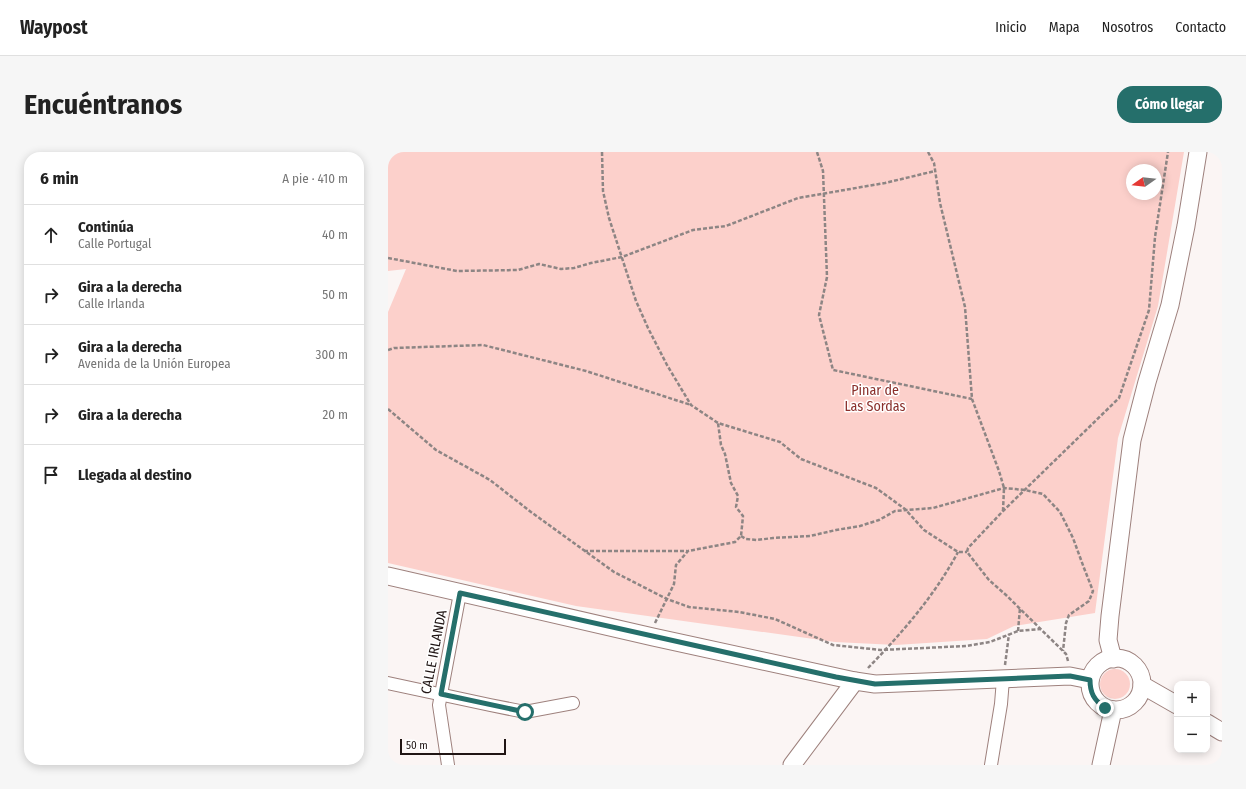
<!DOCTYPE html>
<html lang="es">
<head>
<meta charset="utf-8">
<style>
  :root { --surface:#fff; --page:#f6f6f6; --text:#222; --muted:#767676; --line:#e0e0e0; --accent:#256f6b }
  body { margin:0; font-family:"Fira Sans Condensed",sans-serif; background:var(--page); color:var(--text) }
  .controls { position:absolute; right:12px; bottom:12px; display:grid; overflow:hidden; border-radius:8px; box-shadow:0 2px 10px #0003 }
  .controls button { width:36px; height:36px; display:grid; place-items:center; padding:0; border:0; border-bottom:1px solid var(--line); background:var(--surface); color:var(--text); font:20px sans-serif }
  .compass { position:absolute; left:738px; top:12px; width:36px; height:36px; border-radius:50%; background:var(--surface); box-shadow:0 2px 10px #0003; rotate:256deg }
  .scale { position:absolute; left:12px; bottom:10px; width:106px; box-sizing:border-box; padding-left:4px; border:2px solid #201514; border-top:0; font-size:11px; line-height:14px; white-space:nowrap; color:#201514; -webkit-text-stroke:3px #fff; paint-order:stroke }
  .stop { position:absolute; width:12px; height:12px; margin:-9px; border:3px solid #256f6b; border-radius:50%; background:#fff }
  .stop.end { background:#256f6b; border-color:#fff; box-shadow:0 1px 4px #0008 }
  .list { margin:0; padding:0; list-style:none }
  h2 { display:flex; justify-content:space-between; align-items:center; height:52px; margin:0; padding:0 16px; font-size:17px }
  h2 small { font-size:13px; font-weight:400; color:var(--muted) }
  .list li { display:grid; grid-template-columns:26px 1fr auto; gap:12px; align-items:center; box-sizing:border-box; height:60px; padding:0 16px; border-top:1px solid var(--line) }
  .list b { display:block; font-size:15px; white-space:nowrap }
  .list p { margin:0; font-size:13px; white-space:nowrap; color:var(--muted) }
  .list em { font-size:13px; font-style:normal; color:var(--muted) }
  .icon { flex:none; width:22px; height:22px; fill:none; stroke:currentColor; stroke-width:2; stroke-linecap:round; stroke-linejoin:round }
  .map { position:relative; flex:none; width:834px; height:613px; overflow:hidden; border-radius:16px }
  header { display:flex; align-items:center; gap:24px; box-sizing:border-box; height:56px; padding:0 20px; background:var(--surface); border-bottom:1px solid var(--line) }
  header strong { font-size:19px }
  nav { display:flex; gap:22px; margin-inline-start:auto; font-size:14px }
  .intro { display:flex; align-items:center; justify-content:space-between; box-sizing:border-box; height:96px; padding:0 24px }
  h1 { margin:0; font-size:28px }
  .button { padding:10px 18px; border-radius:16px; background:var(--accent); color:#fff; font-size:14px; font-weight:700 }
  main { display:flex; gap:24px; padding:0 24px }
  aside { flex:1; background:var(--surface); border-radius:16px; box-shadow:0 2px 10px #0003 }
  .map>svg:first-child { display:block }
  .green { fill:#fcd0cb; fill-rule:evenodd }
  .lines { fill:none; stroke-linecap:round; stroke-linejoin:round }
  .street-casing { stroke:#9e817d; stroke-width:14 }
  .secondary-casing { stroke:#9e817d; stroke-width:19 }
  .path { stroke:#8d8584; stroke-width:2.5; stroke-dasharray:4 2; stroke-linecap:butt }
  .street { stroke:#fff; stroke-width:12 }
  .secondary { stroke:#fff; stroke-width:17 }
  .route { stroke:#256f6b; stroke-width:5 }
  .labels { text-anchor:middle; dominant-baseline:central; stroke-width:3; stroke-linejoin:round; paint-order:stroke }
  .park-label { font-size:14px; fill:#8a302c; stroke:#fff }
  .street-label { font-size:14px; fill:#201514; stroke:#fff }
</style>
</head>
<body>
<header>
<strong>Waypost</strong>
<nav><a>Inicio</a><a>Mapa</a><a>Nosotros</a><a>Contacto</a></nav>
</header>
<div class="intro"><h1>Encuéntranos</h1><a class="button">Cómo llegar</a></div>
<main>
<aside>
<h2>6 min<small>A pie · 410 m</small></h2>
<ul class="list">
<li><svg class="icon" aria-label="ahead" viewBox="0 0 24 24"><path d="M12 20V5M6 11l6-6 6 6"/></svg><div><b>Continúa</b><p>Calle Portugal</p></div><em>40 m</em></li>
<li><svg class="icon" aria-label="right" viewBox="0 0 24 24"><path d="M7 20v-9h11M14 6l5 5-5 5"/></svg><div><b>Gira a la derecha</b><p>Calle Irlanda</p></div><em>50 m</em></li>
<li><svg class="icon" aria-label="right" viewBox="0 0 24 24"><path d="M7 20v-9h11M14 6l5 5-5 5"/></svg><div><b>Gira a la derecha</b><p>Avenida de la Unión Europea</p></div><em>300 m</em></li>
<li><svg class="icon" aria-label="right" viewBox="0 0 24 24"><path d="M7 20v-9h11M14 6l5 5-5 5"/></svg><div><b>Gira a la derecha</b></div><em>20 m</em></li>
<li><svg class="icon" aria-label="arrive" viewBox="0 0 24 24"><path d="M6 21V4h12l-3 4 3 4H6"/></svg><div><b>Llegada al destino</b></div></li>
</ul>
</aside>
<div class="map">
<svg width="834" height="613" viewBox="0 0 834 613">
  <rect width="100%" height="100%" fill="#fbf5f4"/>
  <!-- green -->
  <g class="green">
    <path d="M 0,0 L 796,0 L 770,154 L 730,286 L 707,461 L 626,474 L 599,487 L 508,493 L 447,490 L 188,454 L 0,411 L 0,160 L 18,117 L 0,119 ZM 744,18 L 768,18 L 768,42 L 744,42 Z"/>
    <circle cx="727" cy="532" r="15"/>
  </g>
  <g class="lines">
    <!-- street casing -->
    <g class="street-casing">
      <g id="street">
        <polyline points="0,531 102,553 137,560 185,551"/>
        <polyline points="60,613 51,553 72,441"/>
        <polyline points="603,613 613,552 615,527"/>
      </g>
    </g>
    <!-- secondary casing -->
    <g class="secondary-casing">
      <g id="secondary">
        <polyline points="0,424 265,485 467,529 487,532 682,524 702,528"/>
        <circle cx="728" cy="532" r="26"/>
        <polyline points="725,507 720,488 722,464 744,288 759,230 782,153 798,74 810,0"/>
        <polyline points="754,533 789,553"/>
        <polyline points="819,571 834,580"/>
        <polyline points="404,613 467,529"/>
        <polyline points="713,613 725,558"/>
      </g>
    </g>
    <!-- path -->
    <g class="path">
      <polyline points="214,0 215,39 221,66 248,149 260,176 279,213 303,253 330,271 392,290 413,307 488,336 517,357 536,378 570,400 579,400"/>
      <polyline points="429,0 435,19 439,125 431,163 445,218 584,247"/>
      <polyline points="540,0 546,11 552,51 577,155 584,247 611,319 616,336 615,359"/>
      <polyline points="0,106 69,119 130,118 151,112 173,117 186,116 203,111 234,105 305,78 338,74 410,46 497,31 547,19"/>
      <polyline points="0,198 6,196 95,193 198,219 303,253"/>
      <polyline points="0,257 48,298 102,328 143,360 226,420 279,447 301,455 351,460 387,467 445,493 493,498 578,494 602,490 630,479 653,477"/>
      <polyline points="353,384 358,387 369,388 385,386 422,384 448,378 472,374 491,368 507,359 545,356 616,336 637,338 655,342 672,360 685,386 696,416 705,439 701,449 681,463 678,471 675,499"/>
      <polyline points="196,399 299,399"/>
      <polyline points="267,471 286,432 288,413 300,399 347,390 353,384 355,364 348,355 350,344 343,331 337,302 333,293 330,271"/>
      <polyline points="630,479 632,456"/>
      <polyline points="680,509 678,502 675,499 618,443 601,428 579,400 580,396 615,359 731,246 761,158 767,85 780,0"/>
      <polyline points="617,513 621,482"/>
      <path d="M 480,516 C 514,481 547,443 570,400"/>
    </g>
    <!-- street -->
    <use href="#street" class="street"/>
    <!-- secondary -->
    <use href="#secondary" class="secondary"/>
  </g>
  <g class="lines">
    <!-- route -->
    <path class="route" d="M 137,560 L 53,542 L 72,441 L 448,525 L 487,532 L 682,524 L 702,528 C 702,541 706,548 717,556"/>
  </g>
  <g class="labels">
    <!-- park labels -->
    <g class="park-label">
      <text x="487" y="238">Pinar de<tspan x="487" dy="16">Las Sordas</tspan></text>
    </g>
    <!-- street labels -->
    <g class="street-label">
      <text transform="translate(46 500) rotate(-79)">CALLE IRLANDA</text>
    </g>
  </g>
</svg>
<div class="controls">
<button>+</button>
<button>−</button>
</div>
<svg class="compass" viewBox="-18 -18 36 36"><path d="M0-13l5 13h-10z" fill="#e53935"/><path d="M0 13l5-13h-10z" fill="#767676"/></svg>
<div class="scale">50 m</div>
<div class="stop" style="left:137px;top:560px"></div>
<div class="stop end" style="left:717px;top:556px"></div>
</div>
</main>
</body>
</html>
